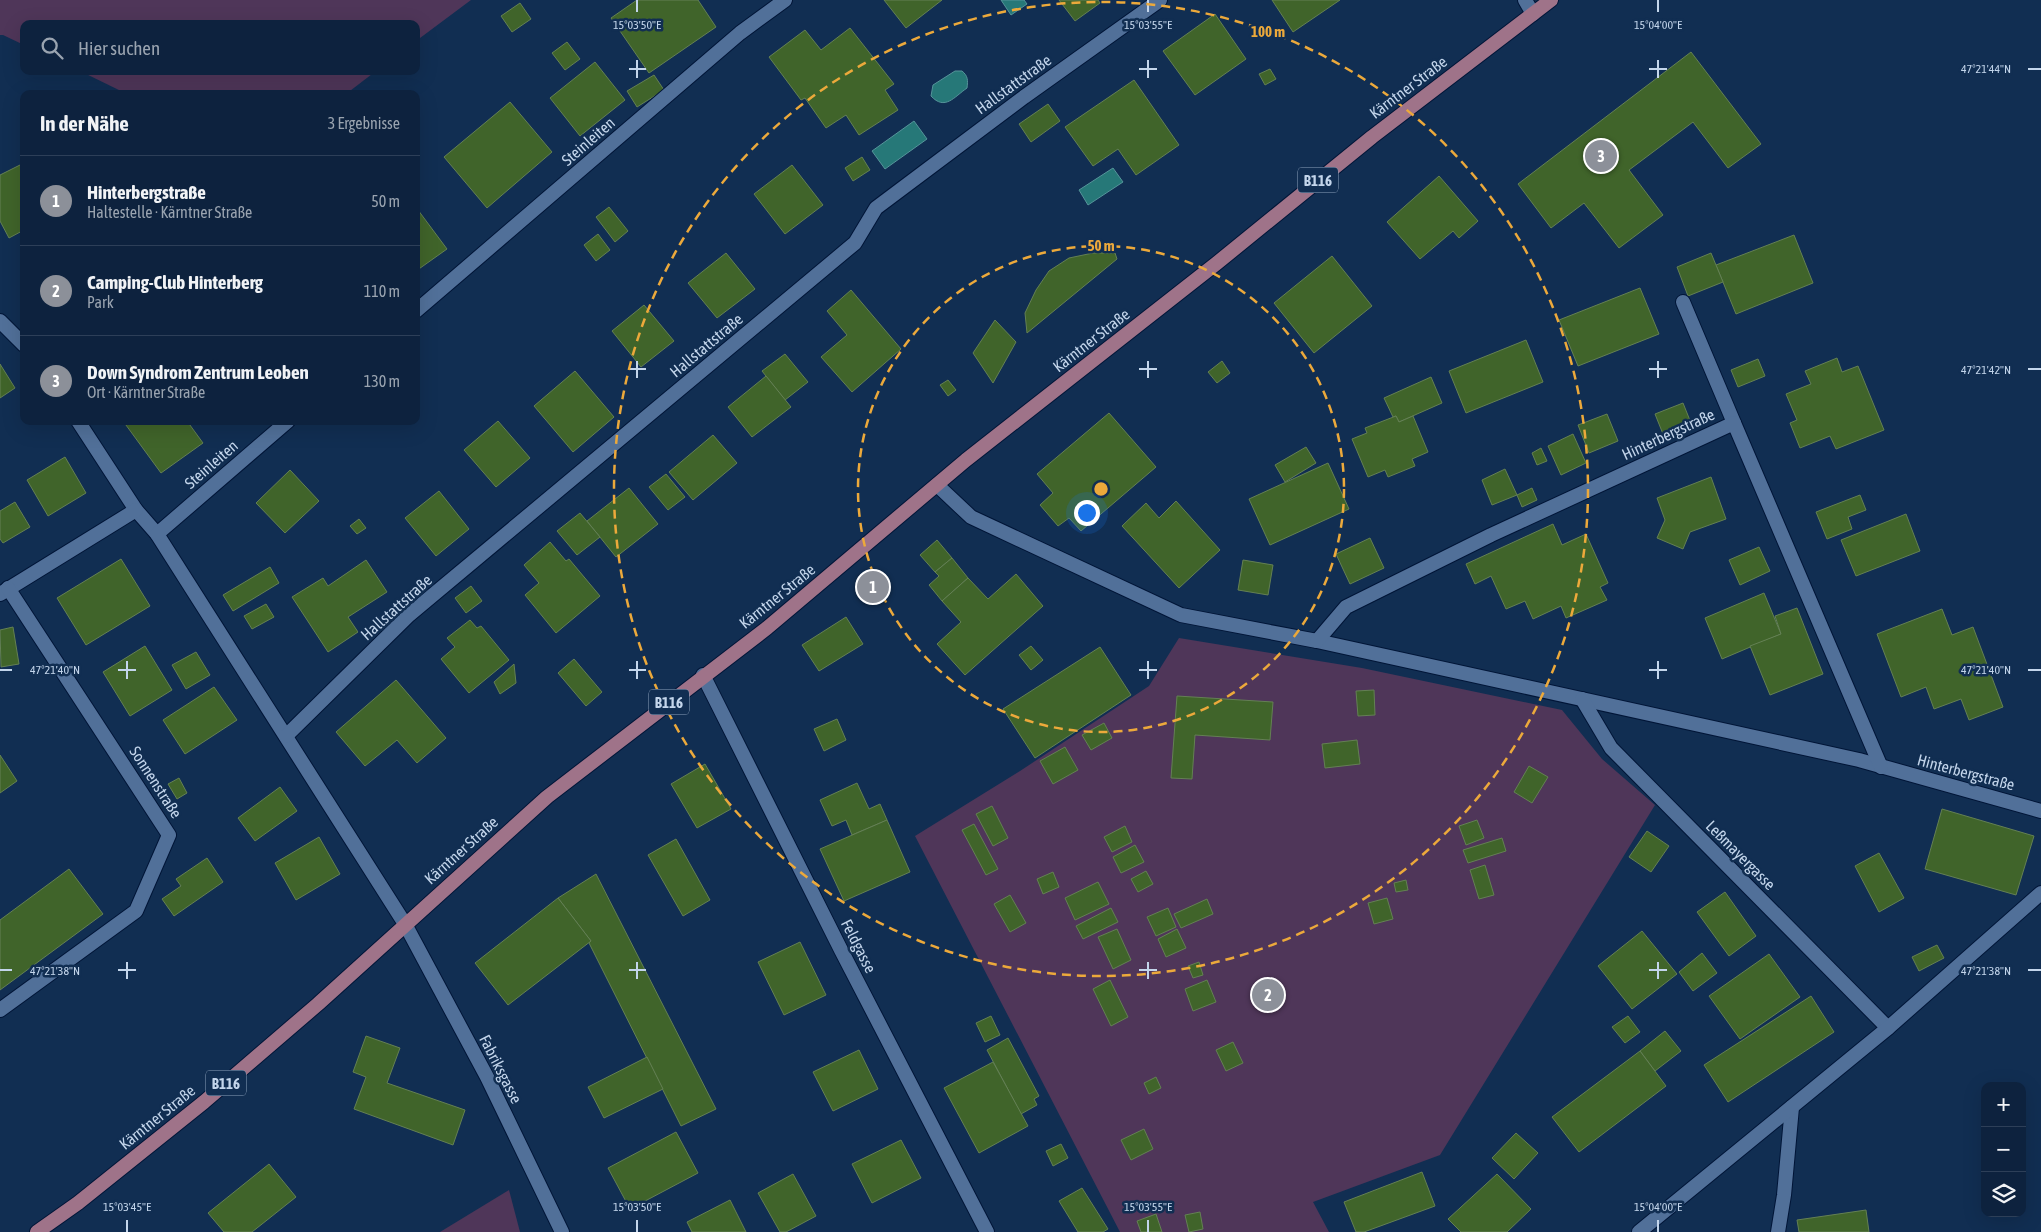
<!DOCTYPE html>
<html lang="de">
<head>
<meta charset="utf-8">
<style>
  :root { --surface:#0d223e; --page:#162a45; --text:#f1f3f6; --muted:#9aa4b0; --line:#2d3f58; --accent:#8c9099 }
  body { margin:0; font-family:"Asap Condensed",sans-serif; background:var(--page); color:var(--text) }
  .controls { position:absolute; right:15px; bottom:15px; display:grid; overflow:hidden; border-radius:10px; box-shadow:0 5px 20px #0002 }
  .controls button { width:45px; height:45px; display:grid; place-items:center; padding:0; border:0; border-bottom:1px solid var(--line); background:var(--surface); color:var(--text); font:25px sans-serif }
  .you { position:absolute; left:1086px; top:512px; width:18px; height:18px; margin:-12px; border:4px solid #fff; border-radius:50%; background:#1a73e8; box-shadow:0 0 0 8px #1a73e833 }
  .badge { display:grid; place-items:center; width:32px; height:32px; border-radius:50%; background:var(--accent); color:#fff; font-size:16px; font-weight:700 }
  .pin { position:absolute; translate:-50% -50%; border:2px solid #fff; box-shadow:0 1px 5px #0006 }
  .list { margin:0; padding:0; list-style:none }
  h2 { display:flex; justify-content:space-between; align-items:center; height:65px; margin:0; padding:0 20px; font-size:21px }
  h2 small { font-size:16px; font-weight:400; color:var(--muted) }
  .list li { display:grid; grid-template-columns:32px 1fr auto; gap:15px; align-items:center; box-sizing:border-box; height:90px; padding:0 20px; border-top:1px solid var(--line) }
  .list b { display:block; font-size:19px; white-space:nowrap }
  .list p { margin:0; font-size:16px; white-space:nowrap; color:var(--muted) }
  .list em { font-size:16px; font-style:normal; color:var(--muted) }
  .icon { flex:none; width:28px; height:28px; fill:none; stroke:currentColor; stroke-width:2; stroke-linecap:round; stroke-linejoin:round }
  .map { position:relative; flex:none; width:2041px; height:1232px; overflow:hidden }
  .search { position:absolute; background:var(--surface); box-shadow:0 5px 20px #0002; left:20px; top:20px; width:400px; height:55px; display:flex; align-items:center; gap:12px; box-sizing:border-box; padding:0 18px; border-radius:10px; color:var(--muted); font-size:19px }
  .panel { position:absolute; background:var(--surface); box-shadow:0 5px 20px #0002; left:20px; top:90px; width:400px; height:335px; border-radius:10px }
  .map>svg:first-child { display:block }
  .green { fill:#4f3659 }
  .water { fill:#267878; stroke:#55949a }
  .building { fill:#40642a; stroke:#648054 }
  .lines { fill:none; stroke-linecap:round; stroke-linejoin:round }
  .service-casing { stroke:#001537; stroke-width:16 }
  .minor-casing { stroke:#001537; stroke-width:16 }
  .primary-casing { stroke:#001537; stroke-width:16 }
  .service { stroke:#517099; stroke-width:14 }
  .minor { stroke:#517099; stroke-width:14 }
  .primary { stroke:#9f7389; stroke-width:14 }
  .ticks { fill:none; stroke:#c3d5eb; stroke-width:2 }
  .ring { fill:none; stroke:#eca93b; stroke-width:2.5; stroke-dasharray:9 6 }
  .labels { text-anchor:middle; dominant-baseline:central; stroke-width:5; stroke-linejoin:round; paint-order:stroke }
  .shield { fill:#112e52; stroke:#8ea3bd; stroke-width:1 }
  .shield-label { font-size:15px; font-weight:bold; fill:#c3d5eb }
  .street-label { font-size:16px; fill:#c3d5eb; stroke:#112e52 }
  .ticks-label { font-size:12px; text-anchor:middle; fill:#c3d5eb; stroke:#112e52; stroke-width:5; stroke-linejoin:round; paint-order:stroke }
  .centre { fill:#eca93b; stroke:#112e52; stroke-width:2.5 }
  .ring-label { font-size:15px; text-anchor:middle; font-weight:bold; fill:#eca93b; stroke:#112e52; stroke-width:5; stroke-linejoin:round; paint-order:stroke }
</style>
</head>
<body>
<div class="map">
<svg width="2041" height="1232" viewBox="0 0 2041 1232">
  <rect width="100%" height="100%" fill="#112e52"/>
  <!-- green -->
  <g class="green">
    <polygon points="0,0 471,0 416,41 416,24 24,24 24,45 3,35 0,35"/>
    <polygon points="80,71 376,71 346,94 136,94 123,92"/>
    <polygon points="1179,638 1362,668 1562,710 1602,759 1655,805 1440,1155 1313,1202 1329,1232 1120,1232 915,836 1020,771 1149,686"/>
    <polygon points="509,1190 520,1232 440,1232"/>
  </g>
  <!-- water -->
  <g class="water">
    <polygon points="1001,0 1024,0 1027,4 1011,15"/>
    <path d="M 955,71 L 962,71 C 968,76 968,80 967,88 C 954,97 945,111 931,96 L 933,85 Z"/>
    <polygon points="914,121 927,139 885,169 872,151"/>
    <polygon points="1113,168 1123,182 1088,205 1079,190"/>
  </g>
  <!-- building -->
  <g class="building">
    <polygon points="637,0 698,0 716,27 649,73 611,18"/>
    <polygon points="884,0 942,0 906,28"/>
    <polygon points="1059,0 1098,0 1100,3 1075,21"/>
    <polygon points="1272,0 1340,0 1293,32"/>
    <polygon points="520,3 531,19 512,32 501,16"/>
    <polygon points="1215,14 1246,59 1195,95 1163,51"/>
    <polygon points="850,28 894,84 885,90 898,110 859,135 846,115 826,128 805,98 801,100 769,57 805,30 821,50"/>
    <polygon points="567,42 580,59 565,70 552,53"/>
    <polygon points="1691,52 1761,144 1728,168 1693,122 1629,170 1663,215 1619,248 1584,203 1551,228 1518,184"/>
    <polygon points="595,62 625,100 580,136 550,98"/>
    <polygon points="1270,69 1276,79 1265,85 1259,74"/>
    <polygon points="654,75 664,90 637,107 627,91"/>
    <polygon points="1134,80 1179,145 1136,175 1118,149 1093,166 1065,127"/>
    <polygon points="510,102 552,152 487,208 444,157"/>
    <polygon points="1048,104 1060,121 1031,142 1019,124"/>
    <polygon points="862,157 870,170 853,181 845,168"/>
    <polygon points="24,163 24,230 9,238 0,221 0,175"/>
    <polygon points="792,165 823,205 785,234 754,194"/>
    <polygon points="1439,176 1478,221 1459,238 1453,231 1420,259 1387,222"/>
    <polygon points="609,207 628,231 615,242 596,217"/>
    <polygon points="418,210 447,249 416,271 416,211"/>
    <polygon points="598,234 610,250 596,261 584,245"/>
    <polygon points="1794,235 1813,283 1736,314 1716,265"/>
    <polygon points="726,253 755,289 717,318 688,283"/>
    <polygon points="1093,253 1115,253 1117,259 1027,333 1025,313 1036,290 1049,271 1069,258"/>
    <polygon points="1711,253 1723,282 1688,296 1677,267"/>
    <polygon points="1332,256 1372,306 1314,353 1274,303"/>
    <polygon points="1640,288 1659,334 1578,366 1559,320"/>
    <polygon points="851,290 901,349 852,392 821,357 847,335 827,311"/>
    <polygon points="644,305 674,341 641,367 612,331"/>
    <polygon points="995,320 1016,342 993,383 973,353"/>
    <polygon points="1526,340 1543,382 1466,413 1449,371"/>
    <polygon points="785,354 808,382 785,400 762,371"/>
    <polygon points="1837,358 1842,372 1858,366 1884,430 1836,449 1830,436 1800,448 1790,423 1797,420 1786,394 1811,384 1805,371"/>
    <polygon points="1758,359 1765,376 1738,387 1731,370"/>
    <polygon points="1222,361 1230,373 1217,383 1208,372"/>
    <polygon points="0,364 15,388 0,398"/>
    <polygon points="575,371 614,417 573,452 534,406"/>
    <polygon points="766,376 791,407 752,437 728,407"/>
    <polygon points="1431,377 1442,403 1399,422 1396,416 1393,417 1384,398"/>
    <polygon points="948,380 956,390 948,396 940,385"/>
    <polygon points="1683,403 1693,428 1665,439 1655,414"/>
    <polygon points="1109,413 1156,467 1081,531 1069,518 1058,526 1040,505 1053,493 1037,474"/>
    <polygon points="1607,414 1618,441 1589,453 1578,425"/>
    <polygon points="1396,416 1399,422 1413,416 1428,452 1412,459 1415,466 1388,477 1385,470 1368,477 1352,439 1367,433 1365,428"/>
    <polygon points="123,421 187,421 203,443 161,473"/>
    <polygon points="498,421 530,458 496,487 464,450"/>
    <polygon points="1573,434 1586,463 1561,475 1548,446"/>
    <polygon points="713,435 737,463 693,500 669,472"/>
    <polygon points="1306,447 1316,463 1285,482 1275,465"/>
    <polygon points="1541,448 1547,461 1537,465 1532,453"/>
    <polygon points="65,457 86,493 48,516 27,480"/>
    <polygon points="1328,463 1349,509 1270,545 1249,499"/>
    <polygon points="1505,469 1517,495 1492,505 1482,480"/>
    <polygon points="290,470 319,501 285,533 256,503"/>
    <polygon points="666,474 685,497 668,510 649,487"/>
    <polygon points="1711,477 1726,519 1690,532 1683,549 1657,538 1665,520 1657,498"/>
    <polygon points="629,488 658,524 616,557 587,521"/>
    <polygon points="1532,488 1537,500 1522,507 1517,495"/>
    <polygon points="439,491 469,529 436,556 405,518"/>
    <polygon points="1860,495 1866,510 1848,517 1852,529 1827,539 1816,512"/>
    <polygon points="1176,501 1220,550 1179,588 1122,526 1146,503 1159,518"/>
    <polygon points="15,502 30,527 3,543 0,539 0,511"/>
    <polygon points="580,513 600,537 577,555 557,531"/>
    <polygon points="1906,514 1920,551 1856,576 1841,540"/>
    <polygon points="359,519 366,528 357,534 350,526"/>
    <polygon points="1553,524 1562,545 1586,534 1608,583 1600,587 1607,600 1566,618 1561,606 1533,619 1525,601 1506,609 1491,576 1475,584 1466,564"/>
    <polygon points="1370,538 1384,568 1350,584 1336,554"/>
    <polygon points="937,540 952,558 935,572 920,555"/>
    <polygon points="550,542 566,561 569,559 600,596 556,633 525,595 539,583 524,565"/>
    <polygon points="1759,547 1770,571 1740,585 1729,560"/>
    <polygon points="952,558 968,578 942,601 929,585 939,576 935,572"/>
    <polygon points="121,559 150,606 86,645 57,598"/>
    <polygon points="366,560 387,592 348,617 358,632 328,652 292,597 323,578 328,586"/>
    <polygon points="1243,560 1273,565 1268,595 1238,590"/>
    <polygon points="270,567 279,583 233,611 223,595"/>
    <polygon points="1016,574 1043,606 965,675 937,644 961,622 942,601 968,578 988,599"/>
    <polygon points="471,586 482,601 466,613 455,598"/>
    <polygon points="1764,593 1781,634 1722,659 1705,618"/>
    <polygon points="266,604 274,617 252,629 244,616"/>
    <polygon points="1797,608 1823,674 1770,695 1750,646 1781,634 1775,616"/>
    <polygon points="1942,609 1952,635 1973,627 2003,707 1969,720 1961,699 1934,709 1926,687 1901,697 1877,634"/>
    <polygon points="846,617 863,644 819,671 802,645"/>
    <polygon points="470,620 477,628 481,626 509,660 469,693 441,659 455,647 447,638"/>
    <polygon points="13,627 19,664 1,667 0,630"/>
    <polygon points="145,646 172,690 130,716 103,672"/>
    <polygon points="1031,646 1043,660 1031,670 1019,655"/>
    <polygon points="1100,647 1131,695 1035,758 1003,709"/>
    <polygon points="196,652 210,675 186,689 172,665"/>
    <polygon points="574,659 602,692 586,706 558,673"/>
    <polygon points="514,664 516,683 500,694 494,682"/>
    <polygon points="396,680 446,738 417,763 397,740 365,766 336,732"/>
    <polygon points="214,687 237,720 185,754 163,720"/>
    <polygon points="1374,690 1375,715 1358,716 1356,691"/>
    <polygon points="1177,696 1273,702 1270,740 1195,735 1192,779 1171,778"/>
    <polygon points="837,719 846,740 824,751 814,729"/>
    <polygon points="1104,723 1112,738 1091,750 1082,735"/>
    <polygon points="1357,740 1360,764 1325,768 1322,744"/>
    <polygon points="1065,747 1078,770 1053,784 1040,761"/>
    <polygon points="0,755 17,781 0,793"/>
    <polygon points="705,764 731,809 697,828 671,784"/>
    <polygon points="1529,766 1548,777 1532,803 1514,792"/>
    <polygon points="179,778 187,793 177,799 168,784"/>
    <polygon points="857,783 869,809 880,804 887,820 852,835 846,820 832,826 820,800"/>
    <polygon points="280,787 297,811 255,841 238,818"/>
    <polygon points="992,806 1008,838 993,846 976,814"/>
    <polygon points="1942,809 2034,836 2016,895 1925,869"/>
    <polygon points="887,820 910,872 844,901 820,849"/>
    <polygon points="1477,820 1484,838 1466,845 1459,826"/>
    <polygon points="974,824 998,869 986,875 962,830"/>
    <polygon points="1125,826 1132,842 1112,852 1104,837"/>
    <polygon points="1647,831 1669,846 1651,872 1629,857"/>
    <polygon points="319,837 340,874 296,900 275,863"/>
    <polygon points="1502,838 1506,851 1468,863 1463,850"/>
    <polygon points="676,839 710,900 683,916 648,855"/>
    <polygon points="1135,845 1144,862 1121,873 1113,857"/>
    <polygon points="1879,853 1904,898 1879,912 1855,866"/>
    <polygon points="207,858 223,882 174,916 162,899 181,886 176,879"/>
    <polygon points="1485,865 1494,895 1479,899 1470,870"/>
    <polygon points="69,869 103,914 0,990 0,920"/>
    <polygon points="1146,871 1153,884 1138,892 1131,879"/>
    <polygon points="1053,872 1059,887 1043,894 1037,879"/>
    <polygon points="596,874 716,1109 681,1126 589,943 591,941 558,898"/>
    <polygon points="1406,880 1408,890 1396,892 1394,883"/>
    <polygon points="1098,882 1109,904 1075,920 1065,898"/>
    <polygon points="1725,892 1756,936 1729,956 1697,912"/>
    <polygon points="1010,895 1026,923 1010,932 994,904"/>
    <polygon points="558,898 591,941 508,1005 475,963"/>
    <polygon points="1387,898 1393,919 1374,924 1368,903"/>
    <polygon points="1207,899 1213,914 1181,928 1174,914"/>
    <polygon points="1111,908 1118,922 1083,939 1076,926"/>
    <polygon points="1168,908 1176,927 1156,936 1147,917"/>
    <polygon points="1117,929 1131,960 1113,969 1098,937"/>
    <polygon points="1177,929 1186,948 1166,957 1158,939"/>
    <polygon points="1642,931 1677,974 1632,1009 1598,966"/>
    <polygon points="800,942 826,995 784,1015 758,962"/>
    <polygon points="1937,945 1944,958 1919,971 1912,957"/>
    <polygon points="1702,953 1717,973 1693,991 1679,972"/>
    <polygon points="1769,954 1800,997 1740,1039 1709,996"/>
    <polygon points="1199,962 1203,975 1193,978 1188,966"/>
    <polygon points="1110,980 1128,1017 1111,1026 1093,989"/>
    <polygon points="1207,980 1216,1002 1193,1011 1185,989"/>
    <polygon points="1811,996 1834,1032 1728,1102 1704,1065"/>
    <polygon points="991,1016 1000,1035 985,1042 976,1023"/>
    <polygon points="1628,1016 1640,1032 1625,1043 1612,1027"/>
    <polygon points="1665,1031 1681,1051 1655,1071 1640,1051"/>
    <polygon points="366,1036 400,1048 387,1083 465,1110 453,1145 354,1109 366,1077 353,1072"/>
    <polygon points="1008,1038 1039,1096 1034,1099 1037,1105 1021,1114 987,1050"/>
    <polygon points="1233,1042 1243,1063 1226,1071 1216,1050"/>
    <polygon points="859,1050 878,1089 833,1111 813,1072"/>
    <polygon points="1640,1051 1666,1086 1579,1152 1552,1117"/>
    <polygon points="647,1057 663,1089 604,1118 588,1087"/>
    <polygon points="993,1062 1028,1126 979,1153 944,1088"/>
    <polygon points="1156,1077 1161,1088 1149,1094 1144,1083"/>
    <polygon points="1144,1129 1153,1149 1131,1160 1121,1140"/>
    <polygon points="676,1132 698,1173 630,1209 608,1168"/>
    <polygon points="1516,1133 1538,1153 1514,1179 1492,1158"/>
    <polygon points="901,1140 921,1178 872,1203 852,1164"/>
    <polygon points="1061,1144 1068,1158 1053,1166 1046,1151"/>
    <polygon points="269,1164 296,1197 252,1232 224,1232 208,1213"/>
    <polygon points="1422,1172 1435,1206 1364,1232 1356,1232 1344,1202"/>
    <polygon points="793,1174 816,1216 786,1232 780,1232 758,1193"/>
    <polygon points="1497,1174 1531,1209 1507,1232 1461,1232 1448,1219"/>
    <polygon points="1082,1188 1108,1229 1103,1232 1078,1232 1059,1201"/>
    <polygon points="730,1200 746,1232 692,1232 687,1222"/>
    <polygon points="1866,1210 1869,1232 1799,1232 1797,1220"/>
    <polygon points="1200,1212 1203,1229 1189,1232 1185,1215"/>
    <polygon points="1156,1214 1162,1232 1141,1232 1137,1221"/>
  </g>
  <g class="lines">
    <!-- service casing -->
    <g class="service-casing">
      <g id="service">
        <polyline points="1683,302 1734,423"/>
        <polyline points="1778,1232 1784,1195 1792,1107"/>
      </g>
    </g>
    <!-- minor casing -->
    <g class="minor-casing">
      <g id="minor">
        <polyline points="1525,0 1533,14"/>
        <polyline points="416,311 740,33 785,0"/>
        <polyline points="0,321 24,345"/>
        <polyline points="78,421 136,510 157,534 405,924 487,1077 562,1232"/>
        <polyline points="937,485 971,517 1181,615 1317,641 1859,760 2041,811"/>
        <polyline points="157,534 288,421"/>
        <polyline points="0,594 136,510"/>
        <polyline points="1317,641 1346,607 1491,535 1734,423 1881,767"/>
        <polyline points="703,675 841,950 987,1232"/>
        <polyline points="1582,699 1611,748 1888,1028"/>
        <polyline points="286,736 409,615 855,243 876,208 1024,97 1160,0"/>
        <polyline points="0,1010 136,911 169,835 8,588"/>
        <polyline points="1639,1232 1888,1028 2041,893"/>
      </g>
    </g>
    <!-- primary casing -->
    <g class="primary-casing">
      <polyline id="primary" points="37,1232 78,1203 204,1102 318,1004 547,797 767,628 966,460 1217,263 1372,137 1551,0"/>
    </g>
    <!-- service -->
    <use href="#service" class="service"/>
    <!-- minor -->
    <use href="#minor" class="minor"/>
    <!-- primary -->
    <use href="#primary" class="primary"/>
  </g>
  <!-- ticks -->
  <path class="ticks" d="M 637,0 L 637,12M 1148,0 L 1148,12M 1658,0 L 1658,12M 637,60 L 637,78M 1148,60 L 1148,78M 1658,60 L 1658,78M 629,69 L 646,69M 1139,69 L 1157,69M 1649,69 L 1667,69M 2028,69 L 2041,69M 637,361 L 637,378M 1148,361 L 1148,378M 1658,361 L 1658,378M 629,369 L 646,369M 1139,369 L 1157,369M 1649,369 L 1667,369M 2028,369 L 2041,369M 127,661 L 127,679M 637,661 L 637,679M 1148,661 L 1148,679M 1658,661 L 1658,679M 0,670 L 12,670M 118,670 L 136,670M 629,670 L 646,670M 1139,670 L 1157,670M 1649,670 L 1667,670M 2028,670 L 2041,670M 127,962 L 127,979M 637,962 L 637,979M 1148,962 L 1148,979M 1658,962 L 1658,979M 0,970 L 12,970M 118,970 L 136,970M 629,970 L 646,970M 1139,970 L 1157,970M 1649,970 L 1667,970M 2028,970 L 2041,970M 127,1220 L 127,1232M 637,1220 L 637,1232M 1148,1220 L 1148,1232M 1658,1220 L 1658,1232"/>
  <!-- distance rings -->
  <g class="ring">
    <circle cx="1101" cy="489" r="243"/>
    <circle cx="1101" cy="489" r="487"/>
  </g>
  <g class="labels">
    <!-- shield labels -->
    <g class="shield">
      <rect x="1298" y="167.5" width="40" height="25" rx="4"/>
      <rect x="649" y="689.5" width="40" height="25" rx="4"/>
      <rect x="206" y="1070.5" width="40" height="25" rx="4"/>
    </g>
    <g class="shield-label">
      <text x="1318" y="180">B116</text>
      <text x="669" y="702">B116</text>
      <text x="226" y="1083">B116</text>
    </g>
    <!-- street labels -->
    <g class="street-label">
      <text transform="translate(1013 84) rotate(-36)">Hallstattstraße</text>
      <text transform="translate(1408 87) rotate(-37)">Kärntner Straße</text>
      <text transform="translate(588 141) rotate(-41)">Steinleiten</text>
      <text transform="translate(1091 340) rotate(-38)">Kärntner Straße</text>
      <text transform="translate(706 345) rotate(-40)">Hallstattstraße</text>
      <text transform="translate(1668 434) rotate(-25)">Hinterbergstraße</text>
      <text transform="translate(211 464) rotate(-41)">Steinleiten</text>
      <text transform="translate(777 596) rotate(-39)">Kärntner Straße</text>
      <text transform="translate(396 607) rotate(-42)">Hallstattstraße</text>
      <text transform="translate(1966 772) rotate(15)">Hinterbergstraße</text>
      <text transform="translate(156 782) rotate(57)">Sonnenstraße</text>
      <text transform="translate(461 850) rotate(-42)">Kärntner Straße</text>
      <text transform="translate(1741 855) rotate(45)">Leßmayergasse</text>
      <text transform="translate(859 946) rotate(63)">Feldgasse</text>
      <text transform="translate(501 1069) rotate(63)">Fabriksgasse</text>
      <text transform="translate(157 1117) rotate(-39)">Kärntner Straße</text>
    </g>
  </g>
  <g class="ticks-label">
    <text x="637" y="29">15°03'50"E</text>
    <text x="1148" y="29">15°03'55"E</text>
    <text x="1658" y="29">15°04'00"E</text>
    <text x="1986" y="73">47°21'44"N</text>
    <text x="1986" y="374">47°21'42"N</text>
    <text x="55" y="674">47°21'40"N</text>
    <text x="1986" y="674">47°21'40"N</text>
    <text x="55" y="975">47°21'38"N</text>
    <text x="1986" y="975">47°21'38"N</text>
    <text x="127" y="1211">15°03'45"E</text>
    <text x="637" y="1211">15°03'50"E</text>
    <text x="1148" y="1211">15°03'55"E</text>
    <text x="1658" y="1211">15°04'00"E</text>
  </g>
  <circle cx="1101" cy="489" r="8" class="centre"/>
  <g class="ring-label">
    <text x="1268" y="37">100 m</text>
    <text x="1101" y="251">50 m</text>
  </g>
</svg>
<div class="controls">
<button>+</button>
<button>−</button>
<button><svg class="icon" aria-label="layers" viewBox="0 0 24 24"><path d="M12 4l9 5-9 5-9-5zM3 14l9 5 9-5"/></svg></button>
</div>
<div class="you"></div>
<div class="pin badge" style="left:873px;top:587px">1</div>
<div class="pin badge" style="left:1268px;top:995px">2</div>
<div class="pin badge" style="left:1601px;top:156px">3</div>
<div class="search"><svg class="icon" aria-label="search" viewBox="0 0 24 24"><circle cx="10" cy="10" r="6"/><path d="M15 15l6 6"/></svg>Hier suchen</div>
<section class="panel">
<h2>In der Nähe<small>3 Ergebnisse</small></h2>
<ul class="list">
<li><span class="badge">1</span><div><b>Hinterbergstraße</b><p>Haltestelle · Kärntner Straße</p></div><em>50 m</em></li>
<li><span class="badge">2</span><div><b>Camping-Club Hinterberg</b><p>Park</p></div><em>110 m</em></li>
<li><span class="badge">3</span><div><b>Down Syndrom Zentrum Leoben</b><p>Ort · Kärntner Straße</p></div><em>130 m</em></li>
</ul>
</section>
</div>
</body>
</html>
